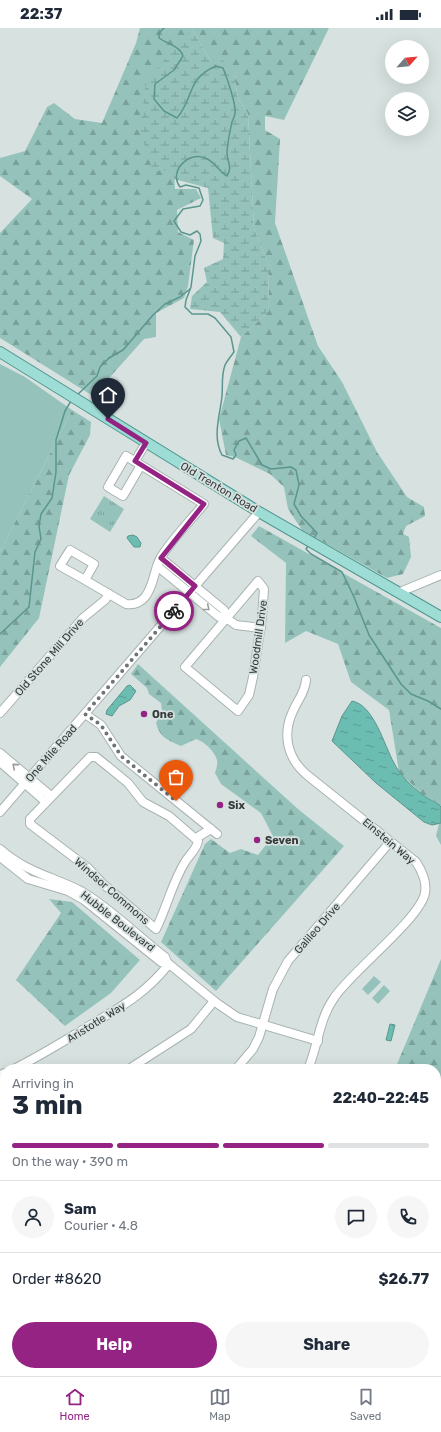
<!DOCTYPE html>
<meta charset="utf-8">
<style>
:root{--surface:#fff;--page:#f6f6f7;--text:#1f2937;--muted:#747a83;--line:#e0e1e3;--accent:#942383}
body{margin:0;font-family:Rubik,sans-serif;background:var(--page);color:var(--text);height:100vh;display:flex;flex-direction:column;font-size:15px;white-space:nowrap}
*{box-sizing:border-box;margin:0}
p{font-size:13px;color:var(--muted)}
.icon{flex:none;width:22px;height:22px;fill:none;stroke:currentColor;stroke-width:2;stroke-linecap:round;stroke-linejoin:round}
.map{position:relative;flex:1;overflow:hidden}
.sheet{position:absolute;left:0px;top:1036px;width:441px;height:312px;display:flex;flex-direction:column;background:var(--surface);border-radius:16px 16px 0 0;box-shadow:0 4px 16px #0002}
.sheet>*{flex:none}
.needle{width:26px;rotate:63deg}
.buttons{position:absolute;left:385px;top:12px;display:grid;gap:8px}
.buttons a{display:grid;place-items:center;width:44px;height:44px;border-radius:50%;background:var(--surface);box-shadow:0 4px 16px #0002;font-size:20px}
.pin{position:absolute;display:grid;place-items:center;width:34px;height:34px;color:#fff;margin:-41px -17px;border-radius:50% 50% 50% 0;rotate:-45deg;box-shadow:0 0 4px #0007}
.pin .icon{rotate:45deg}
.courier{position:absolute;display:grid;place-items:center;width:40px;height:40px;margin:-20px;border:3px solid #942383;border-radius:50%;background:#fff;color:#222;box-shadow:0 1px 5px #0007}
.summary em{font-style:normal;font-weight:700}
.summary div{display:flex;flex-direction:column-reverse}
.summary{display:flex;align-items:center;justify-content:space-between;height:68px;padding:0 12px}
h1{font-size:26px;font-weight:700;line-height:30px}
.bar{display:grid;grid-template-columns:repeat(4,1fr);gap:6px 4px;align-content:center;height:48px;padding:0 12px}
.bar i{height:5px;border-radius:3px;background:var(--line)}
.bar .current{background:var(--accent)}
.bar p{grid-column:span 4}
.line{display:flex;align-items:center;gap:10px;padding:0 12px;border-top:1px solid var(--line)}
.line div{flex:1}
.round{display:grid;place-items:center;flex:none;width:42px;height:42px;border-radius:21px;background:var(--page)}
.primary-button{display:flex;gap:8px;margin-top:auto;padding:8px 12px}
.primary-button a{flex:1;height:46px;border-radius:24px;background:var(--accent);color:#fff;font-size:16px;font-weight:700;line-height:46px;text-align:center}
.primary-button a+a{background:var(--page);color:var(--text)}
.status{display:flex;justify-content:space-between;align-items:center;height:28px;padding:0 20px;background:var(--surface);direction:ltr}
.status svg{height:11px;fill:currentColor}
.dock{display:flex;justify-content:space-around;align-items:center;height:56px;border-top:1px solid var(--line);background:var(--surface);font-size:11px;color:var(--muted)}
.dock a{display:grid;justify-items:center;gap:2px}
.dock .current{color:var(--accent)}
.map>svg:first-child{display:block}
.green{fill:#95c3bc}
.forest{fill:url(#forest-firs)}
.wetland{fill:url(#wetland-marsh)}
.park{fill:url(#park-tufts)}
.water{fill:url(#water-ripples);stroke:#5b968e}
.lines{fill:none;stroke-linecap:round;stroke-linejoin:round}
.stream{stroke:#5b968e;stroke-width:1.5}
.minor-casing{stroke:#a9b3b2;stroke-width:10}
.major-casing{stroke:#50968e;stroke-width:12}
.minor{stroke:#fff;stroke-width:8}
.major{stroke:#9eddd6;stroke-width:10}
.oneway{stroke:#9a9d9c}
.done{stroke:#6e7574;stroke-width:4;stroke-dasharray:0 7.2}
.route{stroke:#942383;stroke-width:5}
.poi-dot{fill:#942383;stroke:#d7e2e0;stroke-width:1.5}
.labels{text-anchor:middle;stroke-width:3.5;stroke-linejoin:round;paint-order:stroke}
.street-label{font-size:11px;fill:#363b3a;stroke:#d7e2e0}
.poi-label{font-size:11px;font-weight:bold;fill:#363b3a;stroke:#d7e2e0;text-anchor:start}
</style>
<div class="status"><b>22:37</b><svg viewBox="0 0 49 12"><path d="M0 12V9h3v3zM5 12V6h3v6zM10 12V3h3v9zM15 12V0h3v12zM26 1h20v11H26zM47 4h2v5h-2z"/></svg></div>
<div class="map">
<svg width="441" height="1348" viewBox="0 0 441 1348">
<defs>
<pattern id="forest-firs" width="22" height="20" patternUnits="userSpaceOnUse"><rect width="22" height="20" fill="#95c3bc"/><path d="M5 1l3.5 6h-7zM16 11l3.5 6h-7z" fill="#7aa09a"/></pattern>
<pattern id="wetland-marsh" width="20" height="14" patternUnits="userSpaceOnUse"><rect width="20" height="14" fill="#95c3bc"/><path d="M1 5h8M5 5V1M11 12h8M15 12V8" fill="none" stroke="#7aa09a"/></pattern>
<pattern id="park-tufts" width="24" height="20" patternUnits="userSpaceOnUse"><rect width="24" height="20" fill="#95c3bc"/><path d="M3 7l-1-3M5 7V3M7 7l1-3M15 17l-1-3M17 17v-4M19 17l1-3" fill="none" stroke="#7aa09a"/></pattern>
<pattern id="water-ripples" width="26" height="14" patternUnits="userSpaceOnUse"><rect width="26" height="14" fill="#6bbdb2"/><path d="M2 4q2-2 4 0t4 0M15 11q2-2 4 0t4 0" fill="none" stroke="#599b92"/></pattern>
</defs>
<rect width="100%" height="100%" fill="#d7e2e0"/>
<g class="green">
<path d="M0,336l25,13 47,33 -72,142z"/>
<path d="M374,948l7,6 -13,13 -6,-6z"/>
<path d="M384,957l6,6 -12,13 -6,-6z"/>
</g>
<g class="forest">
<path d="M140,0h189l-45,92 -19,-4v14l15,9 -5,84 43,123 24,36 35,70 30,45 17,10 1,9 -19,10 -3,8 6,3 2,20 -8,17 -16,4 -85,-48 -14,-21 -4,-22 -14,-13 -35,-17 -9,-2 -7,-36 22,-82 28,-26 -1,-47 -14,-36 -6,-114 -10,-16 -4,-23 -24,-15 -18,-31 -18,141 1,19h21l5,9 -24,12 1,22 16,8 -6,46 -4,12 -28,15v24l-12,2 -51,57 -93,-58v-105l32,-34 -32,-23v-18l25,-7 22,-44 7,-4 21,16 27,4 34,-80z"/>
<path d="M72,382l19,12 -1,13 -21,40 -30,143 -39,49v-115z"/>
<path d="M259,498l182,102v179l-8,-7 -9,-4 -25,-24 -10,-62 -38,-28 -13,-38 -32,-13 -21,12 1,-80 -35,-27z"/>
<path d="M138,636l160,145 46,37 -128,145 -55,-49 44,-98 6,-5 19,14 11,-4 17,6 15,-19 -12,-23 -40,-29 -6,-11c1,-4 3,-9 2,-13 -2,-8 -13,-19 -21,-21l-15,7c-13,-6 -21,-8 -25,-23l6,-12 -1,-8 -12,-9 -2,-6 -16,-14z"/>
<path d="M441,795v22l-5,-9 3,-12z"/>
<path d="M49,871l23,3 68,58 -29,33 -46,33 -49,-46 45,-67z"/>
<path d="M441,931v137l-5,5v-32h-41z"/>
<path d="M441,1132v47c-10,-8 -4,-36 0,-47z"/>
<path d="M48,1343h83l3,5h-100z"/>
<path d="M283,1343h33l-6,5h-35z"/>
</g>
<g class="wetland">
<path d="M192,1l18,31 12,-1 12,16 4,23 10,16 6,114 14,36 1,47 -28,26 -21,-25 -30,-3 2,-13 15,-14 -3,-14 19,-9 1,-16 -11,-5 -5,-50 -34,-9v-9l-21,1 -13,-40 6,-50z"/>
<path d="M441,1068v64l-5,12v-71z"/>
<path d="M436,1168l5,11v79l-5,1z"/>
<path d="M131,1343h152l-8,5h-141z"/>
</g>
<g class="park">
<path d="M104,468l20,13 -14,23 -20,-13z"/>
<path d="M441,1264v39l-5,1v-37z"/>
</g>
<g class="water">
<path d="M133,507l4,2 4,6 -1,4h-6l-7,-9 1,-2z"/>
<path d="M130,657l6,6 -6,9 -11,6 -7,10 -6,-2 1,-4 20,-24z"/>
<path d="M352,673c22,4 32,44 42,62 6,12 18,24 29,32 6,5 13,6 18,12v16l-9,2 -8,-3 -48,-39 -44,-42 10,-25z"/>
<path d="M390,996l5,1 -4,16 -5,-1z"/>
</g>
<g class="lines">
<g class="stream">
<path d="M164,0l-5,5v5c8,6 21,8 24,18l-9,14 -19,14 -1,15 10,12 13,7c18,-22 9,-39 39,-52l7,2c4,10 13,35 12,45 0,3 -2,6 -3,9 -2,9 -5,22 -5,31 0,10 6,13 0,23 -8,-5 -13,-15 -22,-18 -16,-7 -37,13 -25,29l6,-2 13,3 4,12 -3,6 -17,3 -9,12 7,11 9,3 7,-4 3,3 1,7 -6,15 -4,31 -5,13 -1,7 7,7h16l7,4 16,19 3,15c-3,4 -7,9 -9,13 -4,11 -2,21 -3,31 -2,20 -10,40 0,59l11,4 3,-4 -2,-5 5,-9 7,-3 16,27 9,4 20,-2 5,3 3,15 -5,19 7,12 16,17 -4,7"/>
<path d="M76,368l21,-20 3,-9 9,-9 14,-8 30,-35 12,-11 15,-7 10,-8"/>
<path d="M308,518l-2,3 5,5 31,18 12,25 15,38 32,49 10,10 17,7 13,8"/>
<path d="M0,606l29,-27 6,-55 6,-13 -2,-13 2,-12 11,-16 4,-26v-32l9,-29 6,-10"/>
<path d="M436,1142l5,-4"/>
<path d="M436,1147l5,6"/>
<path d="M231,1348l4,-5"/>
</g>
<defs>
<g id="minor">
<path d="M135,433l11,-18"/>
<path d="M161,530l63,52 2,8"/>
<path d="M157,538l62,51 7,1 10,7 25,3"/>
<path d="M85,552l-25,-14 10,-16 24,14 -9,16 41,24c7,1 14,-1 19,-7 9,-11 9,-28 16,-40 12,-19 29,-36 43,-53l-78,-48 -18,31 15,9 18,-31"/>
<path d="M258,553l6,8 -2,28 -9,60 -4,18 -11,16 -53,-44z"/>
<path d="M400,564l41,-17"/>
<path d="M306,652c-1,13 -8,19 -13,31 -11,23 -6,47 14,64l109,87c6,9 11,20 9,31 -5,26 -73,78 -91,105 -15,21 -16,48 -26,71"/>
<path d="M0,685l83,-95 22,-18 4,-6"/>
<path d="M85,686l16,11 20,31 96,78"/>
<path d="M0,725l51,43"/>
<path d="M90,729h6l10,8 22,18 15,19 26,14 29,25c-1,8 -9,14 -13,21 -13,21 -18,45 -29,67l-54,-46 -14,-15 -58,-44v-5z"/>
<path d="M0,734l46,40"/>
<path d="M0,784l259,-300"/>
<path d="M196,810l15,-9"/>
<path d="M0,821c26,23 51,27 81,42 28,16 58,46 84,66l2,5"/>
<path d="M0,829l28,22 40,12 16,9 77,62 8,2 49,40 19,13 81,24"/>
<path d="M14,1041c26,-13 50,-28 75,-43 33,-20 55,-31 80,-62"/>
<path d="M129,1041l62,-40 23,-28"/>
<path d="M236,1041l17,-20 6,-12 14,-48 15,-28 102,-119"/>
<path d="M0,1047l5,-2"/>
<path d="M0,1152l5,12"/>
<path d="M0,1252l5,5"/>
</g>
<path id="major" d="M0,324l259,160 182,105"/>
</defs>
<use href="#minor" class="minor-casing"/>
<use href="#major" class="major-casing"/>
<use href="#minor" class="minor"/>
<use href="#major" class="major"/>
</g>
<defs><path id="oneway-chevron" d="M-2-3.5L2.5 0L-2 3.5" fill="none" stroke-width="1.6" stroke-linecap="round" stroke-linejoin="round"/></defs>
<g class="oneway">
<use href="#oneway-chevron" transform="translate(207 580) rotate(39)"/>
<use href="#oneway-chevron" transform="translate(15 738) rotate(-139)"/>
</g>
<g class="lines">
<path class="done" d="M174,583l-89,103 16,11 20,31 55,45"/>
<path class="route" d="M108,391l38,24 -11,18 69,43 -43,54 34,28 -21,25"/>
</g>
<g class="poi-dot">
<circle cx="144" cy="686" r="4"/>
<circle cx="220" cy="777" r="4"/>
<circle cx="257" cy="812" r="4"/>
</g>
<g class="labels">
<g class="street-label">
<text transform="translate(219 459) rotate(31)" y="4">Old Trenton Road</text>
<text transform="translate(258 609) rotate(-82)" y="4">Woodmill Drive</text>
<text transform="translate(49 629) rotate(-49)" y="4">Old Stone Mill Drive</text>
<text transform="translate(51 725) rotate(-49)" y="4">One Mile Road</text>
<text transform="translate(389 813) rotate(40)" y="4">Einstein Way</text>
<text transform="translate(112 863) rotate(41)" y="4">Windsor Commons</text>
<text transform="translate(118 893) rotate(38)" y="4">Hubble Boulevard</text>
<text transform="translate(317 900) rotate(-49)" y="4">Galileo Drive</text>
<text transform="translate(96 994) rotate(-32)" y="4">Aristotle Way</text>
</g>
<g class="poi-label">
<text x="152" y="690">One</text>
<text x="228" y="781">Six</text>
<text x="265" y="816">Seven</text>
</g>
</g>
</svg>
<div class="buttons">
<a><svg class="needle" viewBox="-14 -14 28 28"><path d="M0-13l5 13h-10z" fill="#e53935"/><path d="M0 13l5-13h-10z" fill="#747a83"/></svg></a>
<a><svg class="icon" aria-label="layers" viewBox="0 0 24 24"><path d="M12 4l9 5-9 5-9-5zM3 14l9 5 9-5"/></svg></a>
</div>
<div class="pin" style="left:176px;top:773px;background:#ea580c"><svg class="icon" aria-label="bag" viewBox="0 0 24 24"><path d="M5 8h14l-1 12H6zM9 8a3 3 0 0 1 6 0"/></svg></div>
<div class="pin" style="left:108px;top:391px;background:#1f2937"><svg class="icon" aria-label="home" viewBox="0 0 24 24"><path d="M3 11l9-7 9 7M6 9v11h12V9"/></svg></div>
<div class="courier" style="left:174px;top:583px"><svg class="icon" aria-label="bike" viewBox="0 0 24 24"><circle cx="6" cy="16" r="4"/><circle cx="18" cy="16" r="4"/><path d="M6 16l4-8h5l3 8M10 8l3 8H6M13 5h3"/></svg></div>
<section class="sheet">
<div class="summary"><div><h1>3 min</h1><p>Arriving in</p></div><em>22:40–22:45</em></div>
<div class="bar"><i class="current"></i><i class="current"></i><i class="current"></i><i></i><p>On the way · 390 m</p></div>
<div class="line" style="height:72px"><a class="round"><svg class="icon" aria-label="person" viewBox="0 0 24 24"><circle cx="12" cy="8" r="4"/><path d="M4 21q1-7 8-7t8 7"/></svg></a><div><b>Sam</b><p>Courier · 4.8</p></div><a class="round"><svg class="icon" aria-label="chat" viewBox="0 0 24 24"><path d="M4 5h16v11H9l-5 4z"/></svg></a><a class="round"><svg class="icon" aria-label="phone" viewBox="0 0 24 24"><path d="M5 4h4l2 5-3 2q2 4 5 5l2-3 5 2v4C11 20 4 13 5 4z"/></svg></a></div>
<div class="line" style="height:52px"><div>Order #8620</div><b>$26.77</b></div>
<div class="primary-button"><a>Help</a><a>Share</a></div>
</section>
</div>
<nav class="dock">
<a class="current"><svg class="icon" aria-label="home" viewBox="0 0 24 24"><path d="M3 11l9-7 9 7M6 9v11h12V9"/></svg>Home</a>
<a><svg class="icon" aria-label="map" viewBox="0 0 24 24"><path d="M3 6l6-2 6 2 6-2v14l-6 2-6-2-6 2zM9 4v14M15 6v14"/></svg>Map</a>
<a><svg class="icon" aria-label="saved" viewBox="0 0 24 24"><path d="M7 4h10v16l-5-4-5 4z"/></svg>Saved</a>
</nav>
